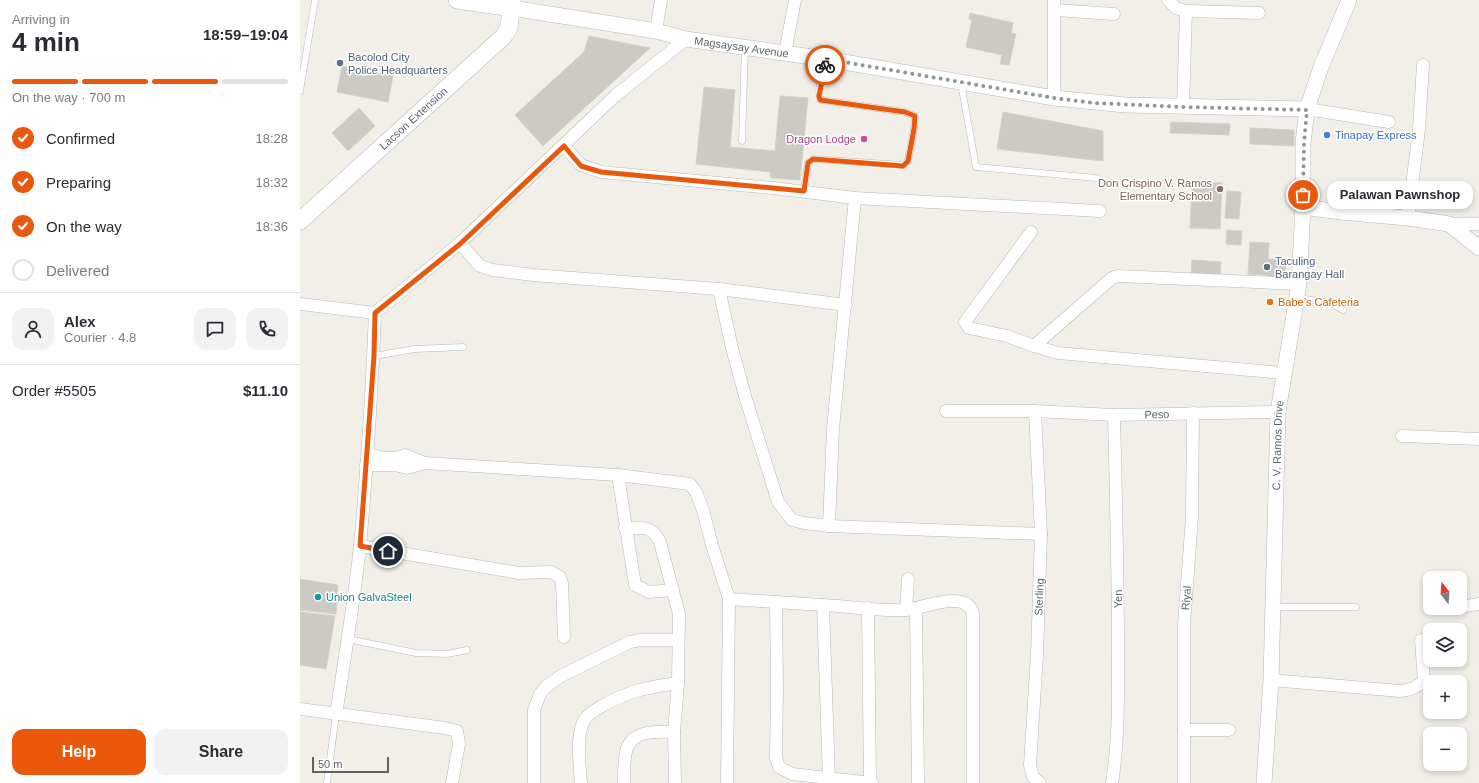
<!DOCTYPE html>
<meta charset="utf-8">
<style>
:root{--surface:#fff;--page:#f2f2f3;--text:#2b2b33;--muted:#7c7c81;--line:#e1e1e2;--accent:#ea580c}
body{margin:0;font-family:Arial,sans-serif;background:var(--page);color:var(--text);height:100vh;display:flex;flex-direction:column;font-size:15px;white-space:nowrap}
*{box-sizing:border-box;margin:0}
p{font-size:13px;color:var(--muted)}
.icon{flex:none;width:22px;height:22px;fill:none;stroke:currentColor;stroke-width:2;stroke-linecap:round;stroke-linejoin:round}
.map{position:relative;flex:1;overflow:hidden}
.drawer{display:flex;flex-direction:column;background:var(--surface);width:300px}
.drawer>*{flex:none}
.needle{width:26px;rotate:343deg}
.fabs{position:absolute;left:1123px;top:571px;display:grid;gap:8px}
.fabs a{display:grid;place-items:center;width:44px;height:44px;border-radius:8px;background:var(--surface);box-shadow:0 2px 6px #0003;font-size:20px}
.scale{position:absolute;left:12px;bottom:10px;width:77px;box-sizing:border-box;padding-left:4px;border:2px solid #5f6368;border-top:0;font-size:11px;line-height:14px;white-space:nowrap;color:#5f6368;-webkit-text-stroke:3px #fff;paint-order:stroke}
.pin{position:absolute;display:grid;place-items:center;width:34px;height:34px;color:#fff;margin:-17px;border:2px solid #fff;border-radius:50%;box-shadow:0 1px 4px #0007}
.courier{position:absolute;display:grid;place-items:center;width:40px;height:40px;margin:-20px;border:3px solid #ea580c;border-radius:50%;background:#fff;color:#222;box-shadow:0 1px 5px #0007}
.bubble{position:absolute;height:28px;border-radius:12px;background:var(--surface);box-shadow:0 2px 6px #0003;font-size:13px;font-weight:600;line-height:28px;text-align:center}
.headline em{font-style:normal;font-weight:600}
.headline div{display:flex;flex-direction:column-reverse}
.headline{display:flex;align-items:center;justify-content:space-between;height:68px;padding:0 12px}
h1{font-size:26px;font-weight:600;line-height:30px}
.bar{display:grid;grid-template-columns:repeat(4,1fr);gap:6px 4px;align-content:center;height:48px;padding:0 12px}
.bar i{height:5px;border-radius:3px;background:var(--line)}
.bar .active{background:var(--accent)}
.bar p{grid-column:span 4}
.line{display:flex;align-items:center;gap:10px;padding:0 12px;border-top:1px solid var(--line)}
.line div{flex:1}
.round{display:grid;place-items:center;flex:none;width:42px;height:42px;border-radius:12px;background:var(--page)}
ol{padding:0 12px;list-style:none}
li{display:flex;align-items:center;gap:12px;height:44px}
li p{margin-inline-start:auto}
li .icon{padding:4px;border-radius:50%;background:var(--accent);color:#fff;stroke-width:4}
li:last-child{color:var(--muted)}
li i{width:22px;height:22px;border:2px solid var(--line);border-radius:50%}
.action{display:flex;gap:8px;margin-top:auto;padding:8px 12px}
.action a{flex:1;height:46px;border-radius:12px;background:var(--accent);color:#fff;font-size:16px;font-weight:600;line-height:46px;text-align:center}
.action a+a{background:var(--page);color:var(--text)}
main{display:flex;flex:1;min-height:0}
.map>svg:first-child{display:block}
.building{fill:#cccac5;stroke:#d6d1c6}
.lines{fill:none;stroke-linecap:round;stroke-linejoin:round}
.service-casing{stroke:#b5b8bc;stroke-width:7}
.minor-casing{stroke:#b5b8bc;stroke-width:13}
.tertiary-casing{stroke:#b5b8bc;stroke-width:16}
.secondary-casing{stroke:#b6babf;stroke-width:18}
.service{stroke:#fff;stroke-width:6}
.minor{stroke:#fff;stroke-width:12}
.tertiary{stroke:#fff;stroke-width:15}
.secondary{stroke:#fff;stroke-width:17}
.done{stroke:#929495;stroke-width:4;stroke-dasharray:0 7.2}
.route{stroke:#ea580c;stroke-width:5}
.service-dot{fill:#5c6f8a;stroke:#fff;stroke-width:1.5}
.shop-dot{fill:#3f7fe0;stroke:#fff;stroke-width:1.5}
.hotel-dot{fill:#d1479c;stroke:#fff;stroke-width:1.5}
.education-dot{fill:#8d6e63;stroke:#fff;stroke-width:1.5}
.food-dot{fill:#e8710a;stroke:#fff;stroke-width:1.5}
.culture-dot{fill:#0f9aa8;stroke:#fff;stroke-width:1.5}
.labels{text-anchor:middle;stroke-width:3;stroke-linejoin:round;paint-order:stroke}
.street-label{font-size:11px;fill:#5f6368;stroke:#fff}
.service-label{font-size:11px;fill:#4e5e75;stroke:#fff;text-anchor:start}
.shop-label{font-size:11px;fill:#366cbe;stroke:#fff;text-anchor:start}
.hotel-label{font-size:11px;fill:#b23c85;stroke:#fff;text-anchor:end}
.education-label{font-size:11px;fill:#785e54;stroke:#fff;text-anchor:end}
.food-label{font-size:11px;fill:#c56008;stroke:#fff;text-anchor:start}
.culture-label{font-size:11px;fill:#0d838f;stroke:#fff;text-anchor:start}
</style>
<main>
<section class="drawer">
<div class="headline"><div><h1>4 min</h1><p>Arriving in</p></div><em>18:59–19:04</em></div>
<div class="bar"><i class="active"></i><i class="active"></i><i class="active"></i><i></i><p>On the way · 700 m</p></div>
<ol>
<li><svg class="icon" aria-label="check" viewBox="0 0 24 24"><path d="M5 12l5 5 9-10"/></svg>Confirmed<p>18:28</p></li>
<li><svg class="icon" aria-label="check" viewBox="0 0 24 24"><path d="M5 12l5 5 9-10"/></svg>Preparing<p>18:32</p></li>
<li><svg class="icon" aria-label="check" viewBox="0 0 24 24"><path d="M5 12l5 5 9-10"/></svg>On the way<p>18:36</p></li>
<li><i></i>Delivered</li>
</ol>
<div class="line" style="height:72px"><a class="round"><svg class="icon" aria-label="person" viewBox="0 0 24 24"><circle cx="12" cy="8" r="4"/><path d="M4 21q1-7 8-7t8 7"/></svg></a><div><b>Alex</b><p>Courier · 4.8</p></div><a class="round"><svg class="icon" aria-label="chat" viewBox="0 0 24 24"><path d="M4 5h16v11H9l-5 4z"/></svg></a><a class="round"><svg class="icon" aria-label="phone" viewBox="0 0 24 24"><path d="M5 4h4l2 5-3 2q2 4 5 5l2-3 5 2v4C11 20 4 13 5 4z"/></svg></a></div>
<div class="line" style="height:52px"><div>Order #5505</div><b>$11.10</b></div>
<div class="action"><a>Help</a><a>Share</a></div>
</section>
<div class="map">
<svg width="1179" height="783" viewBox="0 0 1179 783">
<rect width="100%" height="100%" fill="#f1efe8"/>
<g class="building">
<path d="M670,13l43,10 -2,10 5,1 -7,31 -9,-1 2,-9 -36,-8 6,-27 -3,-1z"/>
<path d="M289,36l61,12 -107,98 -28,-31 69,-63z"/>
<path d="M42,66l51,10 -5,26 -51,-10z"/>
<path d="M404,87l31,3 -5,57 45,4 5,-55 28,2 -8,82 -29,-2 -1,-6 -74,-8z"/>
<path d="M59,108l16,18 -27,25 -16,-18z"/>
<path d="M703,112l100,19v30l-106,-12z"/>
<path d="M871,122l59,2 -1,11 -59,-2z"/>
<path d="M950,128l44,2v16l-44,-2z"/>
<path d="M892,182l30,1 -2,46 -30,-1z"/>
<path d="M927,191l14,1 -2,27 -14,-1z"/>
<path d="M927,230l15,1 -1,14 -15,-1z"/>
<path d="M950,242l19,1 -1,16 18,1 -1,20 -19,-1v-4l-18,-1z"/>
<path d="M892,260l29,2 -1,15 -29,-2z"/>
<path d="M0,579l38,6 -2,29 -36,-4z"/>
<path d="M0,612l35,4 -9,53 -26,-4z"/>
</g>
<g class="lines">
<defs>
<g id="service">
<path d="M661,83l15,84 120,11"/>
<path d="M0,91l15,-91"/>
<path d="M442,141l3,-94"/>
<path d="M504,191l4,-28 5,-4 90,6 5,-4 6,-32 1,-13 -10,-4 -84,-12c-5,-11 2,-28 5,-40"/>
<path d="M998,298l33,5 12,7"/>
<path d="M74,356l41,-7 48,-2"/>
<path d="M973,607h83"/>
<path d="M48,639l68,14 31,1 20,-4"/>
<path d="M27,783l9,-69"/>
</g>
<g id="minor">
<path d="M868,0l8,8 10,3"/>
<path d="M755,10l59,4"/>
<path d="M356,31l5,-31"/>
<path d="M485,53l10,-53"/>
<path d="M754,98v-98"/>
<path d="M883,107l3,-96 73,2"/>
<path d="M1007,109l82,13"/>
<path d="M264,146l17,19 20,7 172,16 82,10 245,13"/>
<path d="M1108,218l11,-89 4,-64"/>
<path d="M1149,224h30"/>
<path d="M731,232l-66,90 4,6 38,8 27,10"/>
<path d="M160,243l20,23 13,4 40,5 186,14 13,59 13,48 33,106 14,18 12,3 25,3 212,8"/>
<path d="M419,289l127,16"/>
<path d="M0,304l75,9 85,-70 155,-147 71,-57"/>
<path d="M983,373l-225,-20 -24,-7 78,-68 6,-2 181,8"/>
<path id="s1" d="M646,411h89l79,4 164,-3"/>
<path d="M735,411l6,123 -4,121 -7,110 3,12 7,6"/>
<path d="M1102,436l77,3"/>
<path d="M67,454l19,4h9l10,-3 20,8"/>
<path d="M66,465h29l12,3 18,-5 193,12 72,9 6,8 7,18 9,35 17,54 -2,184"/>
<path d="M318,475l17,110 14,7 24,-2"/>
<path d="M529,526l4,-97 22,-231"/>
<path d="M325,528c18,1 26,-4 35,14l19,72 -1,69 -4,49 1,51"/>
<path d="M60,546l159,27 32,-1 9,5 2,6 2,54"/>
<path d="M429,599c36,2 73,5 109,7 22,2 45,5 67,4 17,-1 62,-22 68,4v169"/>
<path d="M476,602l1,85 -1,71 3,9 13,7 80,9"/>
<path d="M523,605l6,174"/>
<path d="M1160,607l19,-3"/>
<path d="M568,608l2,175"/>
<path d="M616,608l2,175"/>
<path d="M606,610l2,-31"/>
<path d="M971,680l129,11c10,-1 16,-3 24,-10l-3,-41"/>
<path d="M0,709l145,19 12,3 2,13 -7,39"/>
<path d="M36,714c9,-56 18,-112 24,-168 7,-78 12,-156 15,-233"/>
<path d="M884,730h45"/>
<path d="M234,783v-73l6,-16 7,-8 14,-10 69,-34 11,-2h37"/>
<path d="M281,783c-1,-16 -6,-50 4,-64 3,-5 12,-10 17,-13 27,-15 45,-19 76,-23"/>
<path d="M324,783c0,-8 0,-17 1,-25 2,-28 28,-27 49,-26"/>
<path d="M812,783c7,-43 6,-88 6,-131 0,-79 -2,-158 -4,-237"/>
<path id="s2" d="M884,783v-158l8,-108 1,-104"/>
</g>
<g id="tertiary">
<path id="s3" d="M212,8l144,23 30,8 140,20 228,39 72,7 181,4"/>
<path d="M1003,207l38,5 67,6 41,6 30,24"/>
<path id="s4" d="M964,783l7,-103 7,-268 21,-128 4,-77v-64l4,-34 14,-42 28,-67"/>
</g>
<g id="secondary">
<path d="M157,0l55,8"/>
<path id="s5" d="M0,221l203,-184 6,-9 3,-28"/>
</g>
</defs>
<use href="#service" class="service-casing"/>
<use href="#minor" class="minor-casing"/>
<use href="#tertiary" class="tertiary-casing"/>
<use href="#secondary" class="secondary-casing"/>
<use href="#service" class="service"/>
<use href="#minor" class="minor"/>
<use href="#tertiary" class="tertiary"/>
<use href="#secondary" class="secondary"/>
</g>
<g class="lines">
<path class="done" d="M525,65l1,-6 228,39 40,5 90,4 123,3 -3,33 -1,52"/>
<path class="route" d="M88,551l-28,-5 14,-190 1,-43 85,-69 104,-98 17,20 20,6 203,19 4,-28 5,-4 90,7 5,-5 6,-32 1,-13 -10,-4 -85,-12 -1,-4 6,-31"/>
</g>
<g class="service-dot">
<circle cx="40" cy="63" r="4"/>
<circle cx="967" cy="267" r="4"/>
</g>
<circle class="shop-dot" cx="1027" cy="135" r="4"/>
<circle class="hotel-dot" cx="564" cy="139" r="4"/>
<circle class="education-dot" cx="920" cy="189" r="4"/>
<circle class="food-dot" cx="970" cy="302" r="4"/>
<circle class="culture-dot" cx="18" cy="597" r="4"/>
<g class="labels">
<g class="street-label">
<text dy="4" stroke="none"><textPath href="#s3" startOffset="233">Magsaysay Avenue</textPath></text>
<text dy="4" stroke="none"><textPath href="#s5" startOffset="153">Lacson Extension</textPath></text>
<text dy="4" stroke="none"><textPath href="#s1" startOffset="211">Peso</textPath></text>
<text dy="4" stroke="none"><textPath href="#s4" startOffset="338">C. V. Ramos Drive</textPath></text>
<text transform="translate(739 597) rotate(-88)" y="4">Sterling</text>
<text dy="4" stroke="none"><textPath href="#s2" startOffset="185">Riyal</textPath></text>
<text transform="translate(818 599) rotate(-90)" y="4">Yen</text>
</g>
<g class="service-label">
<text x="48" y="61">Bacolod City<tspan x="48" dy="13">Police Headquarters</tspan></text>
<text x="975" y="265">Taculing<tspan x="975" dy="13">Barangay Hall</tspan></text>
</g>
<g class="shop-label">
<text x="1035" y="139">Tinapay Express</text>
</g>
<g class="hotel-label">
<text x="556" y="143">Dragon Lodge</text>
</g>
<g class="education-label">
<text x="912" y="187">Don Crispino V. Ramos<tspan x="912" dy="13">Elementary School</tspan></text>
</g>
<g class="food-label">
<text x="978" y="306">Babe’s Cafeteria</text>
</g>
<g class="culture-label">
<text x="26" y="601">Union GalvaSteel</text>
</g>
</g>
</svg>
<div class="fabs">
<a><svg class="needle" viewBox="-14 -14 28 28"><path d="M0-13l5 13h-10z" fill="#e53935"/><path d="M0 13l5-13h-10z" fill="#7c7c81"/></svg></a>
<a><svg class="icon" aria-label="layers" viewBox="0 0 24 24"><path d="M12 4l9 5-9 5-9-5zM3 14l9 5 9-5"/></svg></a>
<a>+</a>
<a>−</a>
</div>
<div class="scale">50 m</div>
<div class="pin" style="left:1003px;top:195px;background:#ea580c"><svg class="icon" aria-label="bag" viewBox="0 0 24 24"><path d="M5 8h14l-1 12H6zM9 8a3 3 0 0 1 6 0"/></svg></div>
<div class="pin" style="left:88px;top:551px;background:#1f2937"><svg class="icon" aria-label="home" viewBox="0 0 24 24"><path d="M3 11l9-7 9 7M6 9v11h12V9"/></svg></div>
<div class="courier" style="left:525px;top:65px"><svg class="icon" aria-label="bike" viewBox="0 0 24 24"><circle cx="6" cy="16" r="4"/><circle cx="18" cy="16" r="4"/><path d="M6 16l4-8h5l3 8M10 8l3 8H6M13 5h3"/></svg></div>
<div class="bubble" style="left:1027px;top:181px;width:146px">Palawan Pawnshop</div>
</div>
</main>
